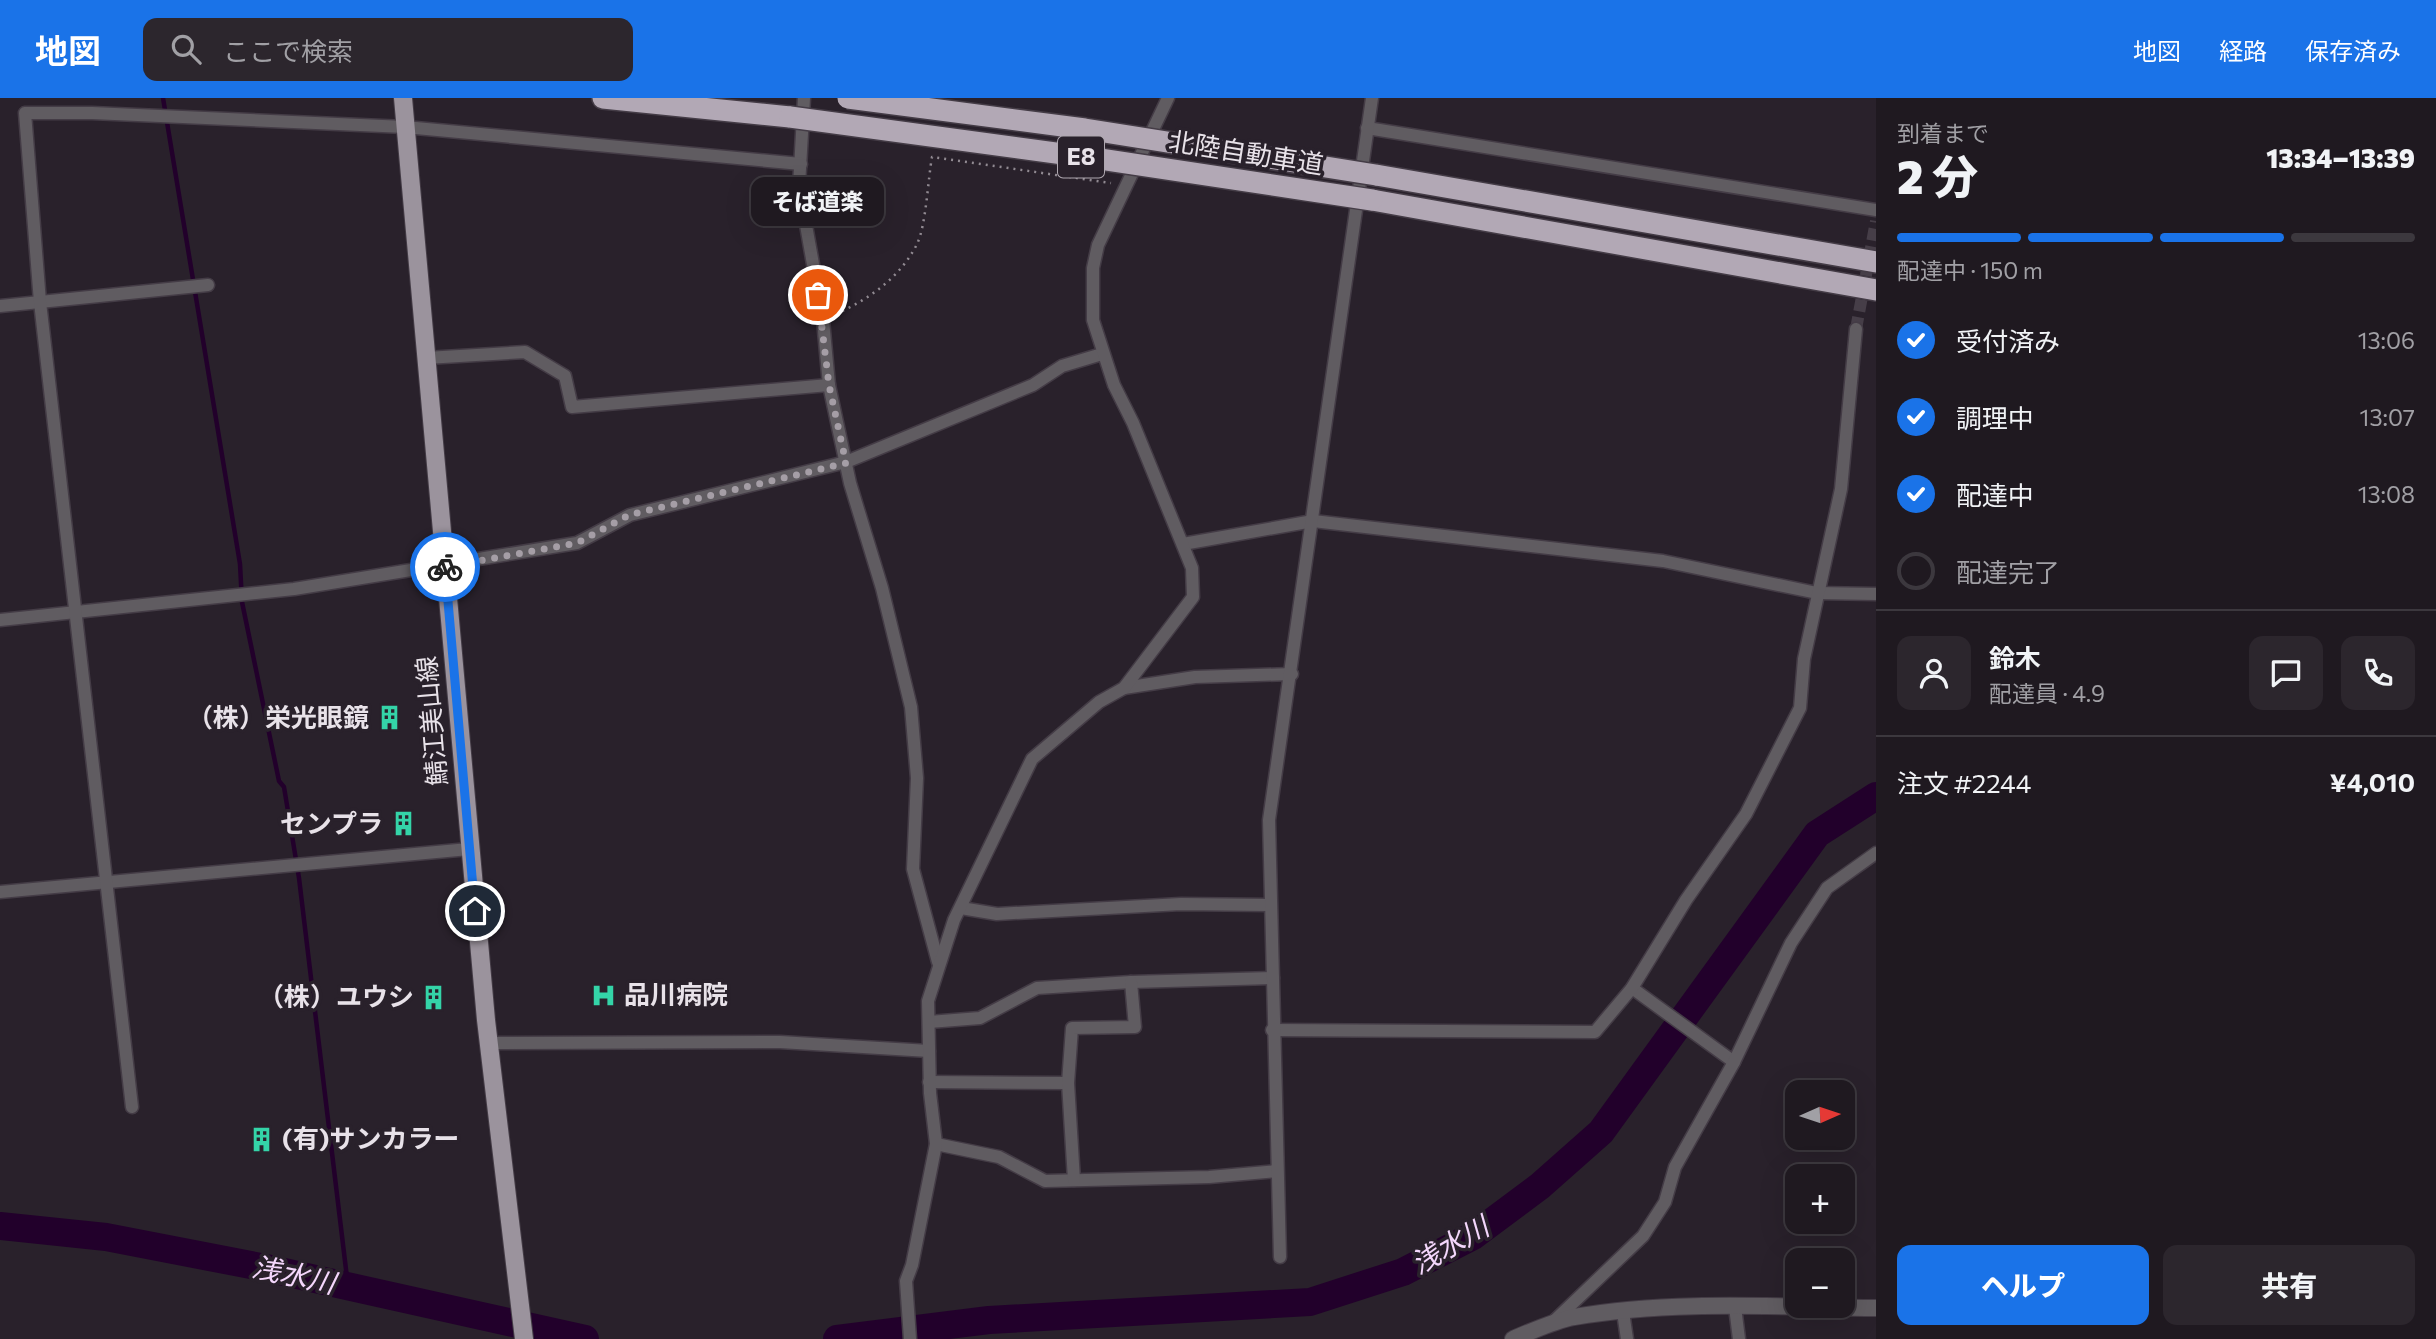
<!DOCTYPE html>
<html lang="ja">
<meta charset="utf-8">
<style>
:root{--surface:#1f1920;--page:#2c262d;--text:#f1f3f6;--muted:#a1a0a5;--line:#3c383e;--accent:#1a73e8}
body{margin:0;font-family:Commissioner,"Noto Sans JP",sans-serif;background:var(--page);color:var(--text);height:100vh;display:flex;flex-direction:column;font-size:26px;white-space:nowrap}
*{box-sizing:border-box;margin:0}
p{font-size:23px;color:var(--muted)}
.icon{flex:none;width:38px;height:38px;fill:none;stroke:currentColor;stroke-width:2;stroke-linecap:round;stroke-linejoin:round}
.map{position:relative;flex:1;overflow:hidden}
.details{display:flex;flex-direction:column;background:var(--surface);width:560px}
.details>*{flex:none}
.needle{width:46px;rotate:87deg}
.fabs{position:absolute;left:1785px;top:982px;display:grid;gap:14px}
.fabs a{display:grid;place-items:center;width:70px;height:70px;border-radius:14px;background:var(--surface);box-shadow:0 7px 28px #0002,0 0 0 2px var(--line);font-size:35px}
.pin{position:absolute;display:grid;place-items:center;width:60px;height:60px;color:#fff;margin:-30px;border:4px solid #fff;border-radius:50%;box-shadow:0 2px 7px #0007}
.courier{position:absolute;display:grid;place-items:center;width:70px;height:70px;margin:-35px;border:5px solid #1a73e8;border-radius:50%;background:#fff;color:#222;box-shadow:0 2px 9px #0007}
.bubble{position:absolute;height:49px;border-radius:14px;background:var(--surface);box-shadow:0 7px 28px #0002,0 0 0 2px var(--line);font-size:23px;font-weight:800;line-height:49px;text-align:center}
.summary em{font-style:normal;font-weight:800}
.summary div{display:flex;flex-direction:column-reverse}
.summary{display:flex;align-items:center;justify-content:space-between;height:119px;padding:0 21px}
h1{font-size:46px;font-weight:800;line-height:52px}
.bar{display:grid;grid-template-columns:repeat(4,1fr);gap:10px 7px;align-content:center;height:84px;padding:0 21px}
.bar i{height:9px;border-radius:5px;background:var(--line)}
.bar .selected{background:var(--accent)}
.bar p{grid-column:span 4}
.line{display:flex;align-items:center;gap:18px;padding:0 21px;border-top:2px solid var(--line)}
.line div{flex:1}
.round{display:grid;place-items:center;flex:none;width:74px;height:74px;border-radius:14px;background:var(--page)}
ol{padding:0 21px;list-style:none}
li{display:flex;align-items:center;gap:21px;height:77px}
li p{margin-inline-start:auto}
li .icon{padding:7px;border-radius:50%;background:var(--accent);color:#fff;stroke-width:4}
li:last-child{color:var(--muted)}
li i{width:38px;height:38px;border:4px solid var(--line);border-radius:50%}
.cta{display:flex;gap:14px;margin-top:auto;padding:14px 21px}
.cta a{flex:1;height:80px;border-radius:14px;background:var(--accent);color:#fff;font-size:28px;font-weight:800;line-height:80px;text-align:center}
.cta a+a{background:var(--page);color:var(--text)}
header{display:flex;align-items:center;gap:42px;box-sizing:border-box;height:98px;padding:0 35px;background:var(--accent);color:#fff}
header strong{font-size:33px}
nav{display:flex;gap:38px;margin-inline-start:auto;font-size:24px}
.search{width:490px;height:63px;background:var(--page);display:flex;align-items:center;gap:18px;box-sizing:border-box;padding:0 24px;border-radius:14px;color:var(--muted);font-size:26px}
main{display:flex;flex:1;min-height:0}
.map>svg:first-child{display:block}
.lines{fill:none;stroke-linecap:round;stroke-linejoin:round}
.stream{stroke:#22002b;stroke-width:4.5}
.river{stroke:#22002b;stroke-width:28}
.minor-tunnel{stroke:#463e48;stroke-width:12;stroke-dasharray:12 6;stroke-linecap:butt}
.minor-casing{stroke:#443c46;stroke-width:15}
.tertiary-casing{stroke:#443c46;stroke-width:18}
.primary-casing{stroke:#443c46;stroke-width:20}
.motorway-casing{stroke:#443c46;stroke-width:24}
.path{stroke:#918a92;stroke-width:2.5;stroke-dasharray:2 5;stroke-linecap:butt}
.minor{stroke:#605c61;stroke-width:12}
.tertiary{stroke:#605c61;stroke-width:16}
.primary{stroke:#9b939d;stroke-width:18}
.motorway{stroke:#b2a8b5;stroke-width:21}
.motorway-bridge-casing{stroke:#443c46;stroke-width:24;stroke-linecap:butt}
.motorway-bridge{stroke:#b2a8b5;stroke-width:21}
.done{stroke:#a59ea6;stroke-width:7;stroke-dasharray:0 12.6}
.route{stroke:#1a73e8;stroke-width:9}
.labels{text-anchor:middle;stroke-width:7;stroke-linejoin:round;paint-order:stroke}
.shield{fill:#29212b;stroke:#afa8b0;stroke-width:2}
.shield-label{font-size:24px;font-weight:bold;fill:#e8e2e9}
.street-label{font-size:26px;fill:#e8e2e9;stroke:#29212b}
.poi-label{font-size:26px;font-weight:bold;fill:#e8e2e9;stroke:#29212b;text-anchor:end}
.water-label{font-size:28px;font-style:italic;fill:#f4d7fc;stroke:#29212b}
</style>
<header>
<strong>地図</strong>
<div class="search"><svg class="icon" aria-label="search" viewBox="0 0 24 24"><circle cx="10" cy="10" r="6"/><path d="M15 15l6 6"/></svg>ここで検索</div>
<nav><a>地図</a><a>経路</a><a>保存済み</a></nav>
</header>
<main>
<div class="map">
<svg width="1876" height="1241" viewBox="0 0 1876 1241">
<rect width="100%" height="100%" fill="#29212b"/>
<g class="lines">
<path class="stream" d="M163,0l77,466 2,38 37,179 5,6 15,91 49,408"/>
<g class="river">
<path d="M0,1128l106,11 160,31 319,71"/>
<path d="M837,1241l152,-19 321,-18 93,-30 70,-36 67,-50 61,-54 216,-298 59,-38"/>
</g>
<path class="minor-tunnel" d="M1856,231l20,-108"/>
<defs>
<g id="minor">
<path d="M804,0l-5,88 24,134 6,65 21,98 32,105 29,119 6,71 -4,91 25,93"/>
<path d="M1367,30l509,82"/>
<path d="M0,208l208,-21"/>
<path d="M426,260l99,-6 40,24 7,31 257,-22"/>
<path d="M1183,446l130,-23 350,40 154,32 59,1"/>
<path d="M0,522l294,-31 283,-46 53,-28 216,-53 187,-77 29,-19 40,-12"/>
<path d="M1124,590l71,-11 97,-3"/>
<path d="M0,794l469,-43"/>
<path d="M961,810l36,6 184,-10 88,1"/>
<path d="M1632,890l102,74"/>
<path d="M929,924l51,-4 57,-30 94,-6 142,-4"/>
<path d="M1272,932l323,2 37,-44 54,-88 60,-86 54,-106 4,-49 37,-170 15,-160"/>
<path d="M488,945l292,-1 149,9"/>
<path d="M929,984l139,1"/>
<path d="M132,1009l-92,-805 -15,-189h67l313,14 396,37"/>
<path d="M936,1046l63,13 46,24 164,-4 68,-6"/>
<path d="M1074,1082l-6,-97 4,-55 63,-1 -4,-45"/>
<path d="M1280,1159l-11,-437 103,-722"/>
<path d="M1735,1209l4,32"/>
<path d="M1623,1214l4,27"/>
<path d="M1552,1225l91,-87 22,-34 10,-35 59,-105 57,-119 36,-55 49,-35"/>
<path d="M910,1241l-4,-58 6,-16 24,-121 -6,-51 -2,-92 26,-81 78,-161 67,-57 25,-14 69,-91 -1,-29 -59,-145 -19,-38 -21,-65v-52l5,-23 70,-147"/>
</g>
<path id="tertiary" d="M1513,1241c19,-8 41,-18 61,-22 98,-17 203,-10 302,-9"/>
<path id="primary" d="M403,0l83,922 38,319"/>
<g id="motorway">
<path d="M603,0l187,19"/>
<path d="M1376,77l500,87"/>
<path d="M1372,102l504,90"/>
</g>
</defs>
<use href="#minor" class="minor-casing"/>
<use href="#tertiary" class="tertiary-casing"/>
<use href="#primary" class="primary-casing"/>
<use href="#motorway" class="motorway-casing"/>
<path class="path" d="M836,216c33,-15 64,-36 81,-70 9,-18 11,-65 15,-87l179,26"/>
<use href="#minor" class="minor"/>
<use href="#tertiary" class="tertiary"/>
<use href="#primary" class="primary"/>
<use href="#motorway" class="motorway"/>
<defs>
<g id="motorway-bridge">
<path d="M848,0l237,31 291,46"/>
<path d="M790,19l310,42 272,41"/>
</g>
</defs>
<use href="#motorway-bridge" class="motorway-bridge-casing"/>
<use href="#motorway-bridge" class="motorway-bridge"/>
</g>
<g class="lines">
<path class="done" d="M445,469l132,-24 52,-28 217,-52 -17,-78 -11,-90"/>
<path class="route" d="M445,469l30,344"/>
</g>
<defs>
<symbol id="building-bare" viewBox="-9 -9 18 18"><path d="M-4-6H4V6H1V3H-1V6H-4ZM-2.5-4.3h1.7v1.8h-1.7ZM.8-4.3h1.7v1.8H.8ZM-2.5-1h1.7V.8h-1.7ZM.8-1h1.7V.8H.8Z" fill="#34d4a8" stroke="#29212b" stroke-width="2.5" paint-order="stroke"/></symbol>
<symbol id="hospital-bare" viewBox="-9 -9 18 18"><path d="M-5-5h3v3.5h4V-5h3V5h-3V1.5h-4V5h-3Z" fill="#34d4a8" stroke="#29212b" stroke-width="2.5" paint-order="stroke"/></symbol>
</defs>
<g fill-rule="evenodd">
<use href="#building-bare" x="372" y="602" width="35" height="35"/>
<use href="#building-bare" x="386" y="708" width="35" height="35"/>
<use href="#hospital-bare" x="586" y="880" width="35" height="35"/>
<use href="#building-bare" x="416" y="882" width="35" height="35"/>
<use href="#building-bare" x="244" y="1024" width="35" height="35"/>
</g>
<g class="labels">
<rect class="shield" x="1058" y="38.5" width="46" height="41" rx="5"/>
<g class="shield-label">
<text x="1081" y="67">E8</text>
</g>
<g class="street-label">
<text transform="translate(1246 55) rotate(9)" y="9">北陸自動車道</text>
<text transform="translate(432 623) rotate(-95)" y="9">鯖江美山線</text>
</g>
<g class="poi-label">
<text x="369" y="629">（株）栄光眼鏡</text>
<text x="383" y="735">センプラ</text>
<text x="624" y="906" text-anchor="start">品川病院</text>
<text x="414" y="908">（株）ユウシ</text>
<text x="282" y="1050" text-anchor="start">(有)サンカラー</text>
</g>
<g class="water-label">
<text transform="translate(1450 1147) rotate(-30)" y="10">浅水川</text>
<text transform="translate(294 1177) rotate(12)" y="10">浅水川</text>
</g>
</g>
</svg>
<div class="fabs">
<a><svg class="needle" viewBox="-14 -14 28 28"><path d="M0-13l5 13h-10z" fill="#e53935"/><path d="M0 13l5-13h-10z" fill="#a1a0a5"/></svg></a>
<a>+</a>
<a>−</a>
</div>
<div class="pin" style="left:818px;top:197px;background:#ea580c"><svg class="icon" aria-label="bag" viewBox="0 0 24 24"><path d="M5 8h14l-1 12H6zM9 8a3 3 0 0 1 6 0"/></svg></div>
<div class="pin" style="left:475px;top:813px;background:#1f2937"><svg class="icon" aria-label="home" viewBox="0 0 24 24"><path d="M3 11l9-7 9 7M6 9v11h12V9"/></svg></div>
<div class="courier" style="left:445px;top:469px"><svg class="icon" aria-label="bike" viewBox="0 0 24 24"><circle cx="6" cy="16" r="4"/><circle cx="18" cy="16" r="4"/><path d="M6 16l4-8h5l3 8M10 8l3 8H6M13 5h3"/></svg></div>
<div class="bubble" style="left:751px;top:79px;width:133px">そば道楽</div>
</div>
<section class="details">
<div class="summary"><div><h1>2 分</h1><p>到着まで</p></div><em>13:34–13:39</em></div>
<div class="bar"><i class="selected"></i><i class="selected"></i><i class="selected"></i><i></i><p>配達中 · 150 m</p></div>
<ol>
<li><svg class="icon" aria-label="check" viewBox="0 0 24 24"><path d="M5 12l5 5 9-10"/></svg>受付済み<p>13:06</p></li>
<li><svg class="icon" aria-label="check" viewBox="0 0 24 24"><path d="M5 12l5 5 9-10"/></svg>調理中<p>13:07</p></li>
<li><svg class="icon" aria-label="check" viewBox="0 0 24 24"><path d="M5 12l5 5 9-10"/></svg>配達中<p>13:08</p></li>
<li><i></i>配達完了</li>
</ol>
<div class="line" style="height:126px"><a class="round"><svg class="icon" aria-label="person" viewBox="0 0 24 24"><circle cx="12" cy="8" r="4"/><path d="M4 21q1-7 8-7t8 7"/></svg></a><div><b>鈴木</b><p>配達員 · 4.9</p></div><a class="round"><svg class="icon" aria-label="chat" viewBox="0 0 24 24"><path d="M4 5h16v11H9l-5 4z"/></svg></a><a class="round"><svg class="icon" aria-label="phone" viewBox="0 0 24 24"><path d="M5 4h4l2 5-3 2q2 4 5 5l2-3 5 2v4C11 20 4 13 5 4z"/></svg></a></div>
<div class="line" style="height:91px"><div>注文 #2244</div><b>¥4,010</b></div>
<div class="cta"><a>ヘルプ</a><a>共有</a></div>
</section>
</main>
